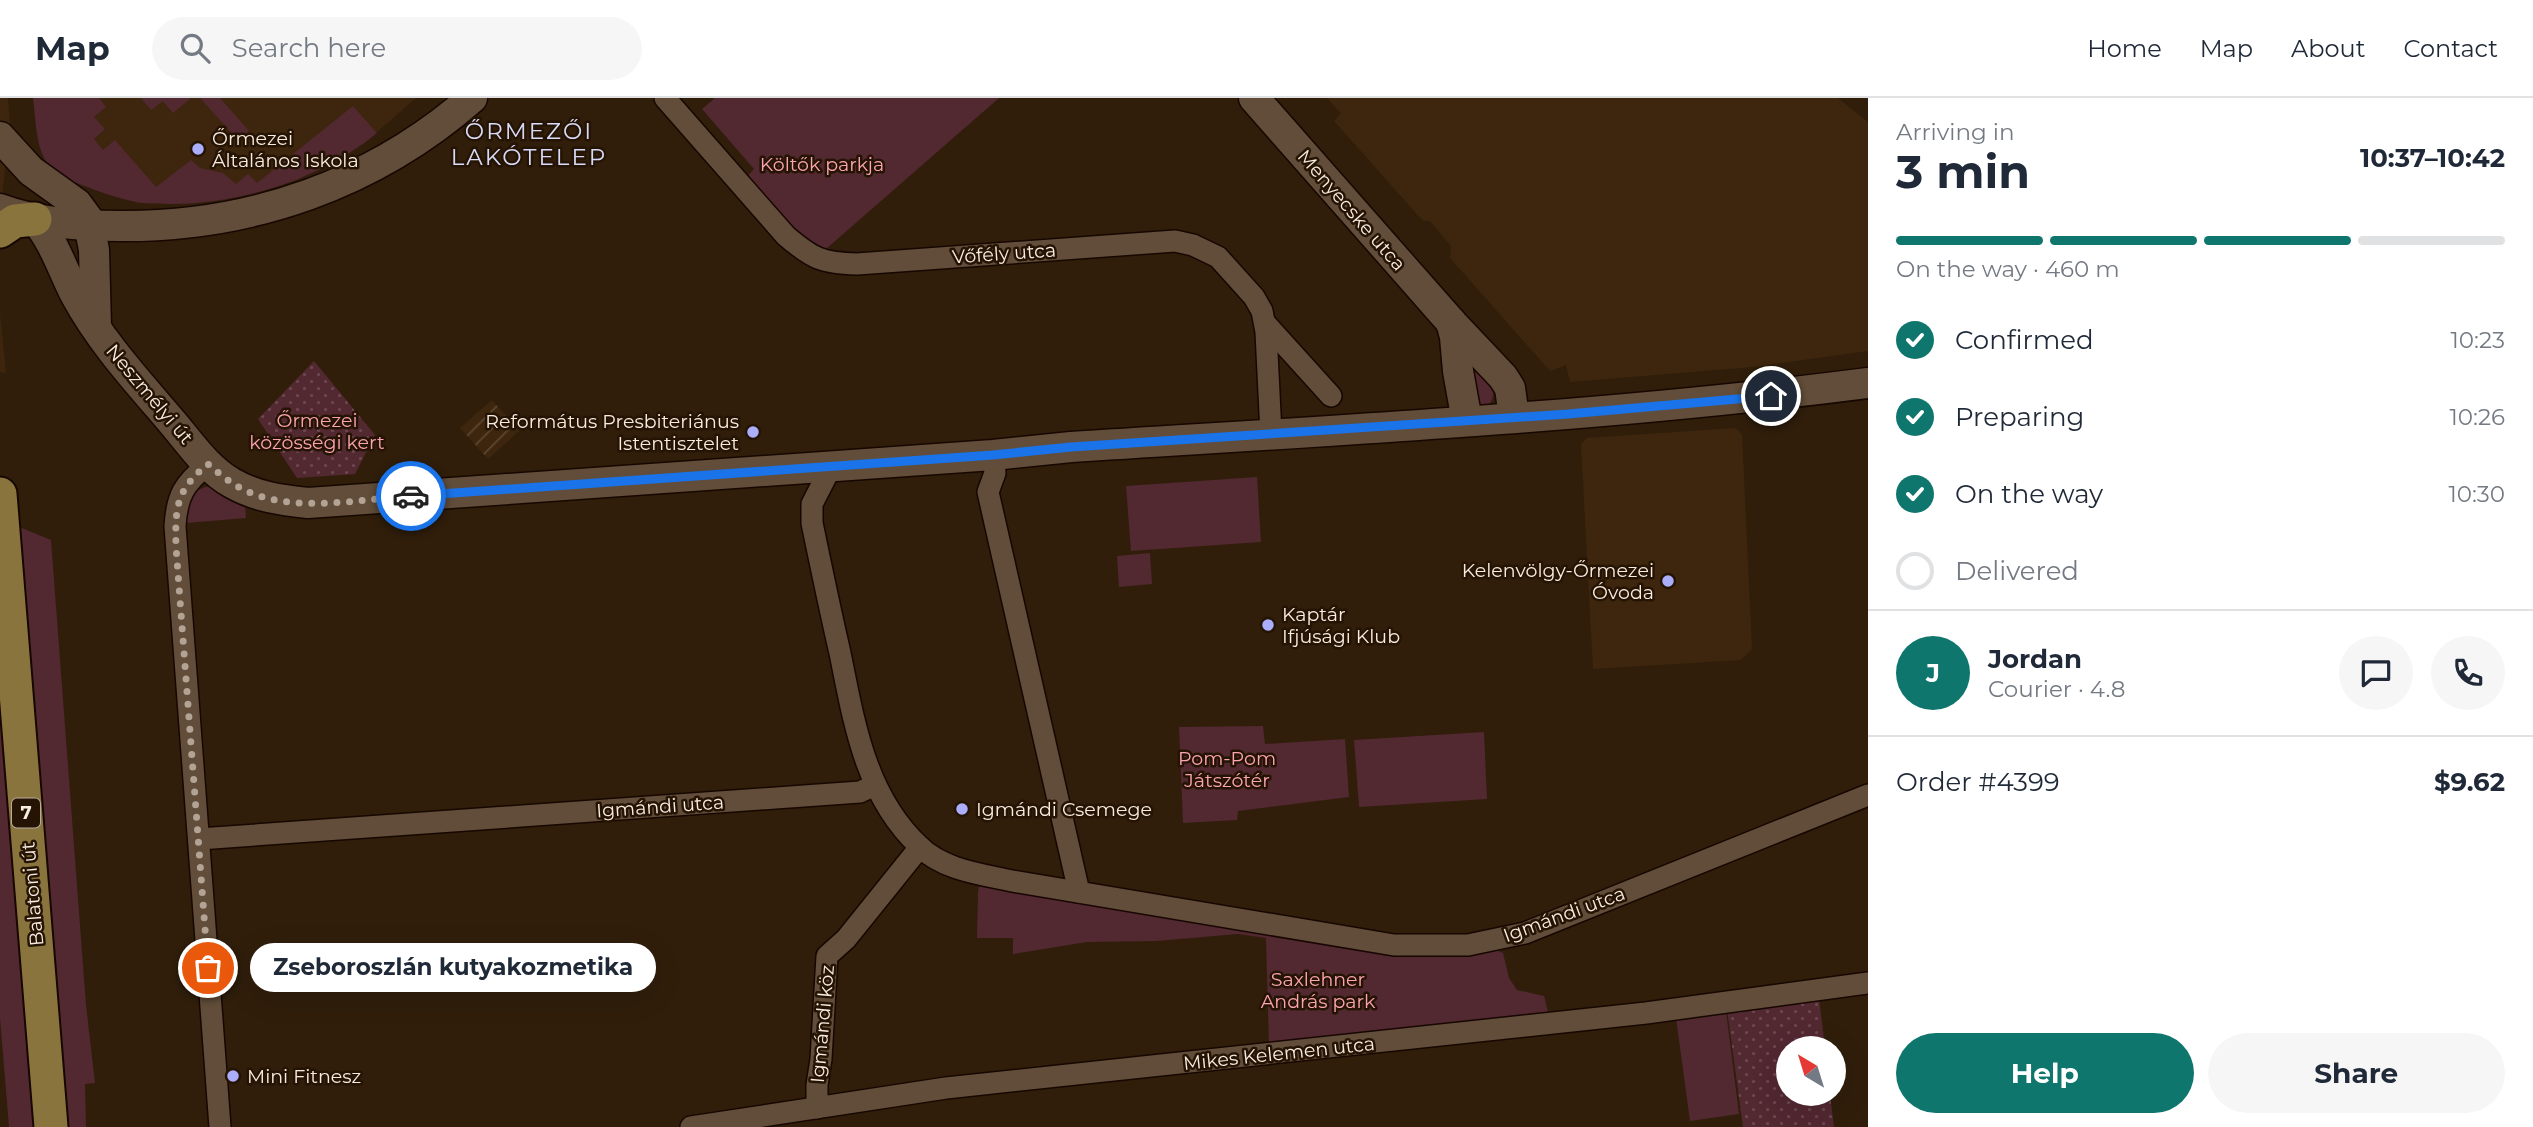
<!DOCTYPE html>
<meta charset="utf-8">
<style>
:root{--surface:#fff;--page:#f6f6f7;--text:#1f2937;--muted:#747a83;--line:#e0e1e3;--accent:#0f766e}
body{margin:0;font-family:Montserrat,sans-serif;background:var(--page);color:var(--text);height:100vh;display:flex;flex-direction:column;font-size:26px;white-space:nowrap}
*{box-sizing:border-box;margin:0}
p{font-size:23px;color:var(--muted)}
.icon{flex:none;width:38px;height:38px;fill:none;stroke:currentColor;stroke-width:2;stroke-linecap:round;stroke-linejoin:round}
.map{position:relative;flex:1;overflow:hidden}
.sheet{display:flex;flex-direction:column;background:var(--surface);width:665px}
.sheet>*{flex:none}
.needle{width:46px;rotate:322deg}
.tools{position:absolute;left:1776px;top:938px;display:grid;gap:14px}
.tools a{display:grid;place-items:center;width:70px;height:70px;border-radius:50%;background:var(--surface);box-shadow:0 7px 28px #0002;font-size:35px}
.pin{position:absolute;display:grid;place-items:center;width:60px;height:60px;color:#fff;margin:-30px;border:4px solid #fff;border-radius:50%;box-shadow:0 2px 7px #0007}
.courier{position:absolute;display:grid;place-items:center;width:70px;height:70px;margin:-35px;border:5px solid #1a73e8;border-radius:50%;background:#fff;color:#222;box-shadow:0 2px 9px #0007}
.bubble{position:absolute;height:49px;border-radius:24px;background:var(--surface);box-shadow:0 7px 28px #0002;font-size:23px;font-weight:700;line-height:49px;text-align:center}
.headline em{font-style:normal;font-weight:700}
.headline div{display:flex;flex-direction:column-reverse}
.headline{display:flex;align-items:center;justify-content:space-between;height:119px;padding:0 28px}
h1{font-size:46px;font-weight:700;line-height:52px}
.bar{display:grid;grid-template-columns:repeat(4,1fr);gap:10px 7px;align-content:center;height:84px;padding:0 28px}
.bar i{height:9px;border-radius:5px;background:var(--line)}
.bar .active{background:var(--accent)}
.bar p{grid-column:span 4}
.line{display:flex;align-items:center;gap:18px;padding:0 28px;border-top:2px solid var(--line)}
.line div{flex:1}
.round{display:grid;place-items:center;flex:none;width:74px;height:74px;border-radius:37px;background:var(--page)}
ol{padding:0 28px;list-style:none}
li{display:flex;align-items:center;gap:21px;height:77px}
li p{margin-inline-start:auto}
li .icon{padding:7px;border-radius:50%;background:var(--accent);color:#fff;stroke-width:4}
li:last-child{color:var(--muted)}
li i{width:38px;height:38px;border:4px solid var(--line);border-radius:50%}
.button{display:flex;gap:14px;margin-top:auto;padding:14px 28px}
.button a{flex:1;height:80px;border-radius:42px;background:var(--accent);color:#fff;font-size:28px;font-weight:700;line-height:80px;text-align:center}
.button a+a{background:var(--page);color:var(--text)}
header{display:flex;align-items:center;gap:42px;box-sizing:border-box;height:98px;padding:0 35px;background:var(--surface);border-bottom:2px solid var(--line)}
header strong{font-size:33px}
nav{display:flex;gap:38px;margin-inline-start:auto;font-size:24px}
.search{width:490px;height:63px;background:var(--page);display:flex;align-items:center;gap:18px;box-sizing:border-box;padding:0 24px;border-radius:38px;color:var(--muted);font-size:26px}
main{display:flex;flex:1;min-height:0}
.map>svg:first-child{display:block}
.built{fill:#3d260d}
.industrial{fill:url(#industrial-furrows)}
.green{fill:#522831}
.garden{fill:url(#garden-dots)}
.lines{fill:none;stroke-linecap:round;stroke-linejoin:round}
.street-casing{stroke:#170700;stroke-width:24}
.secondary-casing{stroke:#170700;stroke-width:33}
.primary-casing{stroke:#170700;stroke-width:37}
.street{stroke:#614d39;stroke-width:21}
.secondary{stroke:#614d39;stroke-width:30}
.primary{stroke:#89743d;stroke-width:33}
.done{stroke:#b2a395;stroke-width:7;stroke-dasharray:0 12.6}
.route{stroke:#1a73e8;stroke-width:9}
.poi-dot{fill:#abaffb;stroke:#251403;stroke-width:2.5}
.labels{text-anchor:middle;stroke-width:5;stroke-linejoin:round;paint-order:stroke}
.shield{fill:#251403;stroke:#b9aa9e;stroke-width:2}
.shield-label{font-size:18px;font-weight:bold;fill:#f8ebe0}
.poi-label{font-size:19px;fill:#f8ebe0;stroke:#251403;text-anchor:start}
.park-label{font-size:19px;fill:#fca3b4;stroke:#251403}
.street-label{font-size:19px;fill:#f8ebe0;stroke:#251403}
.quarter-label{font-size:23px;letter-spacing:2px;fill:#d8dbf8;stroke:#251403}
</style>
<header>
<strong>Map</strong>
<div class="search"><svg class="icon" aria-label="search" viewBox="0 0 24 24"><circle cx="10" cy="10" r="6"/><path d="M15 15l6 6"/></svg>Search here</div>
<nav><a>Home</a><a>Map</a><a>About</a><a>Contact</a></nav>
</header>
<main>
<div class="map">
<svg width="1868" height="1029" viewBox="0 0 1868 1029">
<defs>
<pattern id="industrial-furrows" width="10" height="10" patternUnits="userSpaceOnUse" patternTransform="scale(1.75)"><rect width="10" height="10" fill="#3d260d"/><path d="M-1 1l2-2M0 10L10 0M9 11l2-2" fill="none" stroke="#5a4630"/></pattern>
<pattern id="garden-dots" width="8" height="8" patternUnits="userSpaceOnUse" patternTransform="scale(1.75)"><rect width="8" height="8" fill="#522831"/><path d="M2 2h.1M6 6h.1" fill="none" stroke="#6c474f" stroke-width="1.8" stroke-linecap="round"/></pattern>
</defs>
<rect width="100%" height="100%" fill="#301e0b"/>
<g class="built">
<path d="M0,0h8l2,25 -10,91z"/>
<path d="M33,0h383l-48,42 -70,40 -67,17 -46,7 -47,-1 -68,-23 -26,-21 -6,-22z"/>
<path d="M1327,0h511l30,24v229l-115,16 -183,15 -4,-17 -16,6 -100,-113 1,-12 -21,-25h-7l-89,-100 7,-8z"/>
<path d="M0,216l6,59 -6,-1z"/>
<path d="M1735,330l7,6 10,215 -11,11 -148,9 -12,-225 6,-6z"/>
</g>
<path class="industrial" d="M492,302l27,31 -31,28 -28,-31z"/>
<g class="green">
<path d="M33,0h66l7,9 -12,10 11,12 -11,10 9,11 12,-10 41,47 35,-27 9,8 23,5 13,11 12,-10 9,9 96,-77 24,27c-56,46 -137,72 -209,71 -10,-1 -22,0 -32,-2 -14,-3 -28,-7 -41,-12 -14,-6 -32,-10 -43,-21 -17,-17 -16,-49 -19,-71z"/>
<path d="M141,0h50l-18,15 -10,-12 -12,9z"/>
<path d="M200,0h20l29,33 -11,9z"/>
<path d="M715,0h284l-173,151 -8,2 -7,-2 -67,-69 10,-11 -52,-60z"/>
<path d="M1475,274c14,7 25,20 13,34h-9l-6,-33z"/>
<path d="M1257,379l4,65 -130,9 -5,-65z"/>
<path d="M213,388l32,19 1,13 -60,5c-1,-20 6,-36 27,-37z"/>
<path d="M0,421l51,21 35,465 9,78 -10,1 1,43h-77l-9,-109z"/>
<path d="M1150,455l2,31 -33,3 -2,-31z"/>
<path d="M1263,628l2,18 80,-5 4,58 -111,14 -1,9 -54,3 -4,-96z"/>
<path d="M1484,634l3,67 -128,8 -5,-67z"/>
<path d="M980,783l512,67 11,5 6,25 8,12 27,6 5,20 -280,31 -3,-109 -28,-4 -82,7 -69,1 -74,12v-16h-36l1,-46z"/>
<path d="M1726,913l13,103 -49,7 -14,-103z"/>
</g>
<g class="garden">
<path d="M314,263l61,74 -20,39 -58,4 -39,-59z"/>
<path d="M1818,892l7,58h-37v46h42l4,33h-91l-17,-125z"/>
</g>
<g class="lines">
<defs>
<g id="street">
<path d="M665,0l121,138c27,23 36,27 71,28l318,-23 18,4 25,12 36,40 8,14 4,21 5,102"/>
<path d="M1265,225l66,73"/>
<path d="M993,357l2,18 -7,19 91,400"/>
<path d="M208,366c-24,20 -31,31 -33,62l45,601"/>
<path d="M832,367l-20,39v19c9,43 18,87 28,130 14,69 25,142 79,193 24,24 62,28 93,35l382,64h74l57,-12 343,-138"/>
<path d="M199,741l661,-47 15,-7"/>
<path d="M817,1010v-23l4,-26 6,-103 19,-17 74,-92"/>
<path d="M691,1029l255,-39 700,-75 222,-30"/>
</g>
<g id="secondary">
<path d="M1254,0l197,224 52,55 7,11 4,29"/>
<path d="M0,39l31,34 46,33 11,15 6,31 2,77"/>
<path d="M0,111c38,14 80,17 120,17 131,1 254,-42 352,-128"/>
<path d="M35,121c19,23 27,49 40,75 25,47 63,88 97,128 18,21 35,47 60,61 24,14 49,17 76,20l685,-48 78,-8c266,-17 533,-30 797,-64"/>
<path d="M1451,224l4,15 3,34 9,50"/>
</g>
<g id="primary">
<path d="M0,133l15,-10 20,-2"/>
<path d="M0,396l51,633"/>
</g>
</defs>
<use href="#street" class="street-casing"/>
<use href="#secondary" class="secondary-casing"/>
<use href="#primary" class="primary-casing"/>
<use href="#street" class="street"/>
<use href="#secondary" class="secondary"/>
<use href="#primary" class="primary"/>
</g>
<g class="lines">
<path class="done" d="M208,870l-32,-421c-1,-40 0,-57 32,-83 14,12 28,24 46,30 48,18 107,5 157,2"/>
<path class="route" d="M411,398l582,-41 78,-8 497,-33 203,-18"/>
</g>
<g class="poi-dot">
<circle cx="198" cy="51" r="7"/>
<circle cx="753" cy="334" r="7"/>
<circle cx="1668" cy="483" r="7"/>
<circle cx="1268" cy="527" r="7"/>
<circle cx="962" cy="711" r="7"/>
<circle cx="233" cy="978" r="7"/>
</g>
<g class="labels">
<rect class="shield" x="12" y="700.5" width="28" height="29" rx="5"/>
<g class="shield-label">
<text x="26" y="721">7</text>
</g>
<g class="poi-label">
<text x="212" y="47">Őrmezei<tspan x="212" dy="22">Általános Iskola</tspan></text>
<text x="739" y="330" text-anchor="end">Református Presbiteriánus<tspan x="739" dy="22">Istentisztelet</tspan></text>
<text x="1654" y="479" text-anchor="end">Kelenvölgy-Őrmezei<tspan x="1654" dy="22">Óvoda</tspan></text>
<text x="1282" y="523">Kaptár<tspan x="1282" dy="22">Ifjúsági Klub</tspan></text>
<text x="976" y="718">Igmándi Csemege</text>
<text x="247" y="985">Mini Fitnesz</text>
</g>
<g class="park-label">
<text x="822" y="73">Költők parkja</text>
<text x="317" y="329">Őrmezei<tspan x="317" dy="22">közösségi kert</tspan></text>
<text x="1227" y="667">Pom-Pom<tspan x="1227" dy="22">Játszótér</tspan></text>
<text x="1318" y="888">Saxlehner<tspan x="1318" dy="22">András park</tspan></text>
</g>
<g class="street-label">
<text transform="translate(1352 112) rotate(49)" y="7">Menyecske utca</text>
<text transform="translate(1004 155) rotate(-4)" y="7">Vőfély utca</text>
<text transform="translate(150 296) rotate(50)" y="7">Neszmélyi út</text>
<text transform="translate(660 708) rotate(-4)" y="7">Igmándi utca</text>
<text transform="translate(32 796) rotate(-95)" y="7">Balatoni út</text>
<text transform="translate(1564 816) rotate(-20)" y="7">Igmándi utca</text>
<text transform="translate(822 926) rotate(-85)" y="7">Igmándi köz</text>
<text transform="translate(1279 955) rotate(-6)" y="7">Mikes Kelemen utca</text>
</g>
<g class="quarter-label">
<text x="529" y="41">ŐRMEZŐI<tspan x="529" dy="26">LAKÓTELEP</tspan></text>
</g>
</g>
</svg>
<div class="tools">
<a><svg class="needle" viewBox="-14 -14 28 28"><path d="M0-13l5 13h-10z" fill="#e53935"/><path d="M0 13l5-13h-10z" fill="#747a83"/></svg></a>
</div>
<div class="pin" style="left:208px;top:870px;background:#ea580c"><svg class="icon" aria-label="bag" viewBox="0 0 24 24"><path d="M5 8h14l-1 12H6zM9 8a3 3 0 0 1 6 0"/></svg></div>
<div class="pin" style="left:1771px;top:298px;background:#1f2937"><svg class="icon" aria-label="home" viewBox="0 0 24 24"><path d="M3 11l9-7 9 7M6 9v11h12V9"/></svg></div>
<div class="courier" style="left:411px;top:398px"><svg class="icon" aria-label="car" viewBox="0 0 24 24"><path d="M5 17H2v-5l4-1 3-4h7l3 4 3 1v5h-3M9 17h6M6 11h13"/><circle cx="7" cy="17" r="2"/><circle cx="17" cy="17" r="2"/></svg></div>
<div class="bubble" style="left:250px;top:845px;width:406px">Zseboroszlán kutyakozmetika</div>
</div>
<section class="sheet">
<div class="headline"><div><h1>3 min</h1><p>Arriving in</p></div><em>10:37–10:42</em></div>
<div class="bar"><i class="active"></i><i class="active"></i><i class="active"></i><i></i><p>On the way · 460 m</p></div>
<ol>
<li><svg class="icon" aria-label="check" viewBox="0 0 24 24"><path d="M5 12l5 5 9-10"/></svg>Confirmed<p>10:23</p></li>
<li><svg class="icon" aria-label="check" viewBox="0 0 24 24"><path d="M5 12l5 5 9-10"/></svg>Preparing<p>10:26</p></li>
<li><svg class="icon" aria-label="check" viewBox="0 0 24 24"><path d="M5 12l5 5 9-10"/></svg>On the way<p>10:30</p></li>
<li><i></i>Delivered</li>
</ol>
<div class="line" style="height:126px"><b class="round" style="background:var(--accent);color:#fff">J</b><div><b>Jordan</b><p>Courier · 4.8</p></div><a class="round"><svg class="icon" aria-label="chat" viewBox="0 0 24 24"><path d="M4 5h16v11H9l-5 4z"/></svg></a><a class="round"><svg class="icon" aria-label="phone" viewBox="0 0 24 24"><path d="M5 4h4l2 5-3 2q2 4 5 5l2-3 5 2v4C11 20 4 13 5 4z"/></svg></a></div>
<div class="line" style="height:91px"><div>Order #4399</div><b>$9.62</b></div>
<div class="button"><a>Help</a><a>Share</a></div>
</section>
</main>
